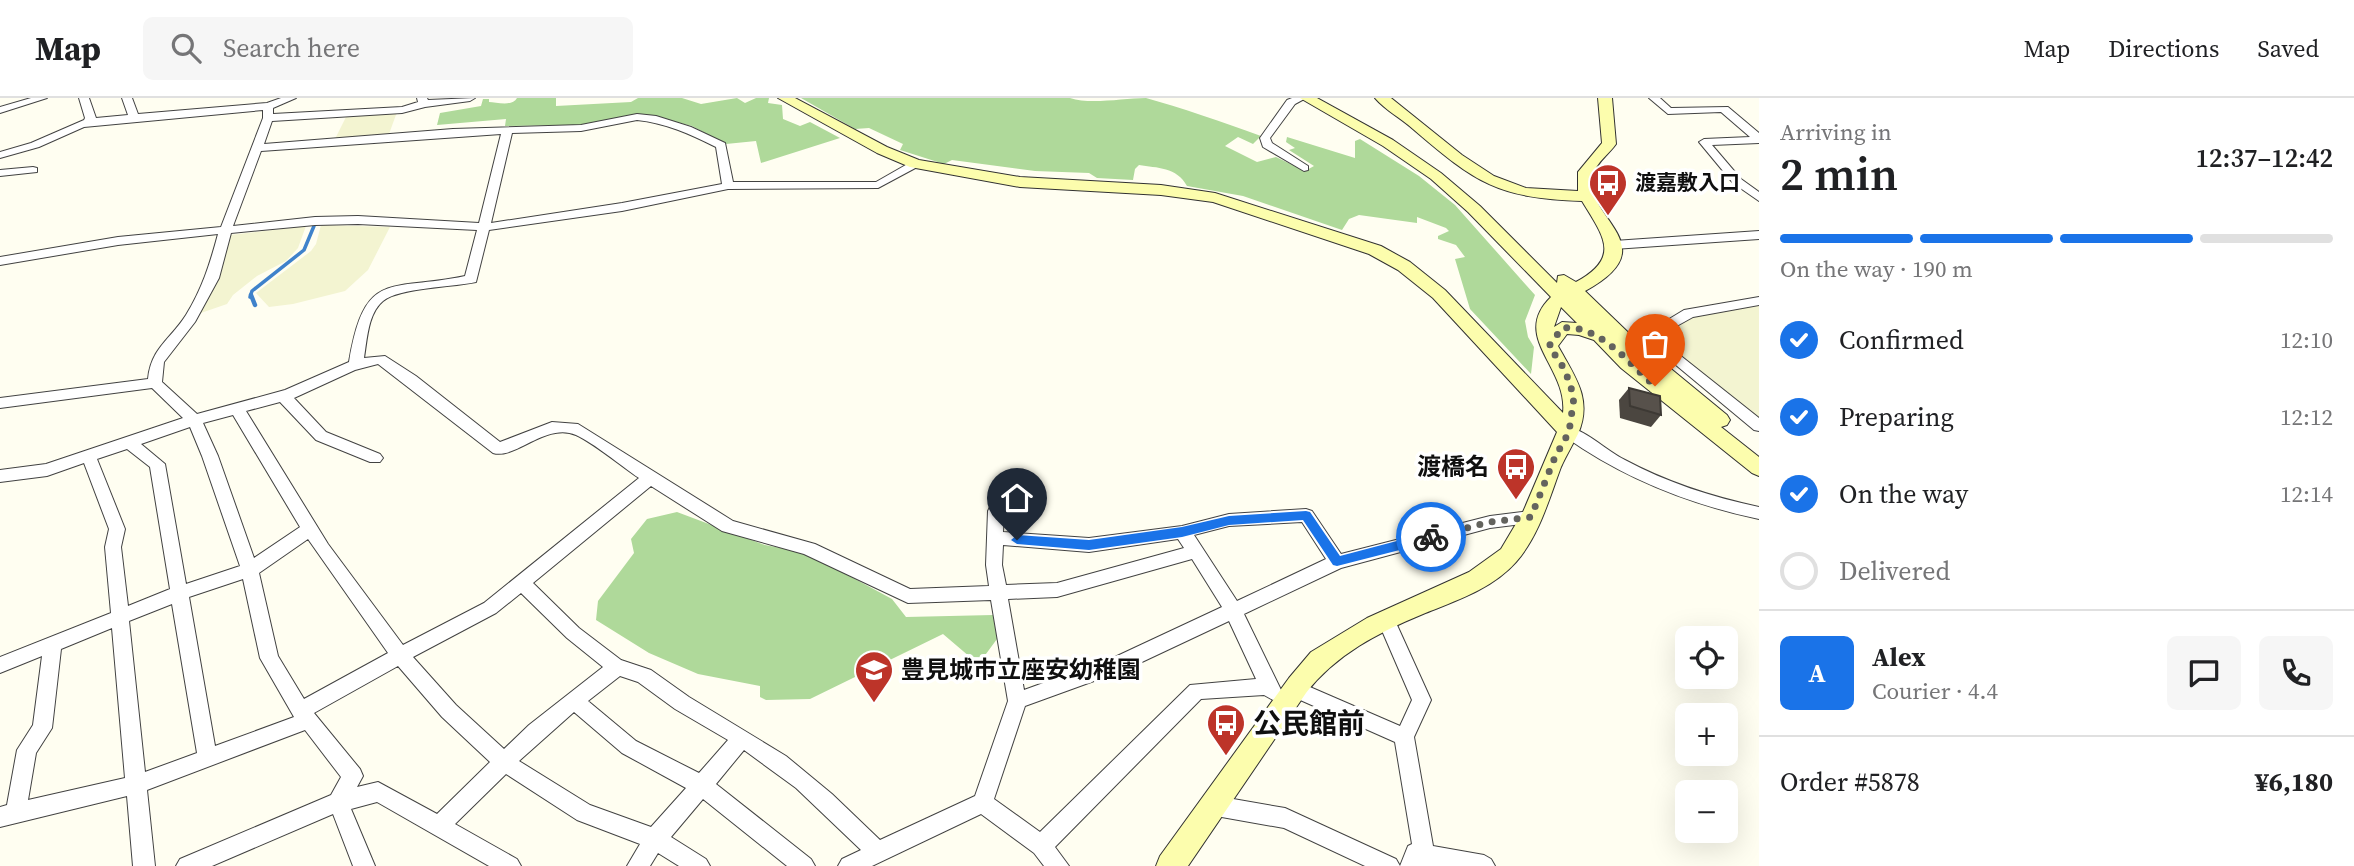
<!DOCTYPE html>
<meta charset="utf-8">
<style>
:root{--surface:#fff;--page:#f6f6f6;--text:#202124;--muted:#757577;--line:#e0e0e0;--accent:#1a73e8}
body{margin:0;font-family:"Source Serif 4","Noto Sans JP",serif;background:var(--page);color:var(--text);height:100vh;display:flex;flex-direction:column;font-size:26px;white-space:nowrap}
*{box-sizing:border-box;margin:0}
p{font-size:23px;color:var(--muted)}
.icon{flex:none;width:38px;height:38px;fill:none;stroke:currentColor;stroke-width:2;stroke-linecap:round;stroke-linejoin:round}
.map{position:relative;flex:1;overflow:hidden}
.panel{display:flex;flex-direction:column;background:var(--surface);width:595px}
.panel>*{flex:none}
.buttons{position:absolute;left:1675px;top:528px;display:grid;gap:14px}
.buttons a{display:grid;place-items:center;width:63px;height:63px;border-radius:10px;background:var(--surface);box-shadow:0 7px 28px #0002;font-size:35px}
.pin{position:absolute;display:grid;place-items:center;width:60px;height:60px;color:#fff;margin:-72px -30px;border-radius:50% 50% 50% 0;rotate:-45deg;box-shadow:0 0 7px #0007}
.pin .icon{rotate:45deg}
.courier{position:absolute;display:grid;place-items:center;width:70px;height:70px;margin:-35px;border:5px solid #1a73e8;border-radius:50%;background:#fff;color:#222;box-shadow:0 2px 9px #0007}
.head em{font-style:normal;font-weight:600}
.head div{display:flex;flex-direction:column-reverse}
.head{display:flex;align-items:center;justify-content:space-between;height:119px;padding:0 21px}
h1{font-size:46px;font-weight:600;line-height:52px}
.bar{display:grid;grid-template-columns:repeat(4,1fr);gap:10px 7px;align-content:center;height:84px;padding:0 21px}
.bar i{height:9px;border-radius:5px;background:var(--line)}
.bar .on{background:var(--accent)}
.bar p{grid-column:span 4}
.line{display:flex;align-items:center;gap:18px;padding:0 21px;border-top:2px solid var(--line)}
.line div{flex:1}
.round{display:grid;place-items:center;flex:none;width:74px;height:74px;border-radius:10px;background:var(--page)}
ol{padding:0 21px;list-style:none}
li{display:flex;align-items:center;gap:21px;height:77px}
li p{margin-inline-start:auto}
li .icon{padding:7px;border-radius:50%;background:var(--accent);color:#fff;stroke-width:4}
li:last-child{color:var(--muted)}
li i{width:38px;height:38px;border:4px solid var(--line);border-radius:50%}
header{display:flex;align-items:center;gap:42px;box-sizing:border-box;height:98px;padding:0 35px;background:var(--surface);border-bottom:2px solid var(--line)}
header strong{font-size:33px}
nav{display:flex;gap:38px;margin-inline-start:auto;font-size:24px}
.search{width:490px;height:63px;background:var(--page);display:flex;align-items:center;gap:18px;box-sizing:border-box;padding:0 24px;border-radius:10px;color:var(--muted);font-size:26px}
main{display:flex;flex:1;min-height:0}
.map>svg:first-child{display:block}
.farmland{fill:#f3f4d1}
.forest{fill:#afd99a}
.lines{fill:none;stroke-linecap:round;stroke-linejoin:round}
.stream-far1{stroke:#3f82cb;stroke-width:3.5}
.stream{stroke:#3f82cb;stroke-width:4.5}
.street-casing{stroke:#424242;stroke-width:2}
.secondary-casing{stroke:#313131;stroke-width:2}
.street{fill:#fff;fill-rule:evenodd}
.secondary{fill:#fcfdad;fill-rule:evenodd}
.wall{fill:#4b4640}
.building{fill:#57514b;stroke:#3d3934;stroke-width:2}
.route{fill:#1a73e8}
.done{stroke:#63635e;stroke-width:7;stroke-dasharray:0 12.6}
.labels{text-anchor:middle;stroke-width:7;stroke-linejoin:round;paint-order:stroke}
.far-poi-label{font-size:21px;font-weight:bold;fill:#0f0f0f;stroke:#fff;text-anchor:start}
.poi-label{font-size:24px;font-weight:bold;fill:#0f0f0f;stroke:#fff;text-anchor:end}
.near-poi-label{font-size:28px;font-weight:bold;fill:#0f0f0f;stroke:#fff;text-anchor:start}
</style>
<header>
<strong>Map</strong>
<div class="search"><svg class="icon" aria-label="search" viewBox="0 0 24 24"><circle cx="10" cy="10" r="6"/><path d="M15 15l6 6"/></svg>Search here</div>
<nav><a>Map</a><a>Directions</a><a>Saved</a></nav>
</header>
<main>
<div class="map">
<svg width="1759" height="768" viewBox="0 0 1759 768">
<rect width="100%" height="100%" fill="#fffef1"/>
<g class="farmland">
<path d="M397,14l-8,22 -54,5 12,-24z"/>
<path d="M321,127l69,2 -22,43 -23,21 -52,13 -24,3 -13,-14 55,-42 5,-7z"/>
<path d="M306,128l-8,22 -12,13 -29,15 -24,19 -6,9 -29,10 19,-31 13,-48z"/>
<path d="M1759,206v116l-102,-82 42,-24z"/>
</g>
<g class="forest">
<path d="M517,0h39v8l75,-4 7,-4h44l19,6 36,-6 8,5 11,-5h13l-1,5 14,2 1,14 17,7 10,-4 30,16 -79,25 -5,-22 -30,3 -34,-18 -48,-12 -62,11 -77,1 1,-7 -69,6 3,-12 41,-7 2,-7h6v3c7,0 23,5 28,-4z"/>
<path d="M801,0h269c21,7 53,0 76,0 33,9 77,24 115,38l-8,8 -15,-7 -13,9 32,16 19,-5 29,14 9,-5 -25,-16 6,-2 -9,-6 1,-5 68,21v-17l5,-2 59,37 36,29 80,90 -10,26 3,16 6,10 -3,27 -61,-65 -15,-50 10,-2 -9,-12 -18,-6v-3l11,-5 -3,-3 -29,-11v6l-58,-8 -10,4 -7,11 -99,-34 -56,-10c-10,-19 -30,-18 -48,-21l-4,4 -2,11 -36,-2 -8,-5 -54,-2 -83,-11 -8,4 -44,-14 3,-6 -34,-16 -14,1z"/>
<path d="M677,414l88,33 42,8 85,46 14,18 87,-2 4,24 -14,19 -13,-1 -27,-23 -133,65 -44,1 -6,-3v-11l-62,-12 -49,-21 -53,-33 2,-19 36,-48 -3,-14 16,-20z"/>
</g>
<g class="lines">
<path class="stream-far1" d="M250,199l2,-6 52,-41 10,-24"/>
<path class="stream" d="M251,197l4,10"/>
<defs>
<g id="street">
<path d="M31,0h16l-47,15v-6z"/>
<path d="M79,0h10l7,20 32,-3 -6,-17h10l6,16 129,-11 14,-5h15l-23,10v6l129,-7 16,-5 -1,-4h10l1,2 47,-2 -5,3 -45,6 -23,6 -130,8 -8,23 189,-15 128,-4 56,-11 19,2 35,11 34,16 8,39h143l35,-20h8v4l-41,22 -150,1 -106,22 -133,19 -13,52c-22,5 -78,6 -93,19 -15,12 -16,39 -19,57l21,-2 31,20 84,66 52,-20 26,2 155,97 82,23 95,45 79,-3 -3,-21 2,-54 2,-4h12l2,4 -1,21 86,6 93,-12 47,-12 77,-5 6,2 29,43 149,-38 41,-5 6,2 2,4 -2,4 -6,2 -41,5 -149,40 -97,46 38,78 -2,6 -7,2 -9,-5 -63,4 -146,148 14,19h-25l-10,-13 -53,-39 -109,52h-34l4,-7 19,-9 -65,-62 -52,-38 -28,34 95,75 4,7h-28l-84,-67 -32,38 35,22 4,7h-31l-21,-13 -8,13h-23l13,-22 -63,-24 -71,-46 -51,50 62,35 4,7h-32l-112,-64 -26,7 24,57h-22l-20,-52 -121,52h-36l4,-7 151,-64 10,-18 -36,-47 -158,60 8,76h-22l-6,-70 -127,31v-20l7,-2 10,-55 16,-25 9,-69 -42,17v-16l111,-44 -6,-66 4,-18 -25,-66 -37,13 -47,6v-12l46,-6 137,-46 -31,-30 -152,20v-10l148,-19c3,-31 22,-39 38,-64 16,-26 24,-51 32,-81l-100,11 -118,20v-8l118,-20 103,-10 42,-109v-8l-179,17 -45,20 -39,11v-6l31,-9 53,-23 1,-2zM637,22c29,3 53,14 79,27l6,37 -100,19 -131,20 21,-90 69,-2zM501,36l-22,89 -121,-7 -43,1 -82,9 28,-75zM358,126l119,6 -12,46c-76,16 -100,-8 -116,86l-64,28 -88,24 -35,-32 2,-20 31,-40 24,-44 12,-45 84,-8zM378,266l115,89c22,7 53,-31 83,-18 18,8 45,31 63,43l-155,125 -81,42 -75,-101 -82,-133 34,-9 36,38 54,22h10l3,-4 -3,-4 -54,-22 -32,-34 61,-28zM233,317l67,112 -46,31 -36,-102 -15,-33zM190,329l12,29 38,110 -54,18 -21,-120 -24,-20zM127,351l23,18 20,122 -42,17 -7,-59 4,-18 -28,-70zM651,388l71,45 82,23 104,49 83,-3 17,101 -33,95 -95,44 -48,-46 -46,-38 -97,-59 -38,-27 -30,-10 -42,-32 -46,-45zM1302,424l24,37 -89,42 -43,-66 35,-9zM308,441l80,114 -84,46 -26,-43 -19,-83zM1178,441l6,9 -127,35 -51,2 -4,-20 1,-20 86,7zM1192,461l30,48 -107,50 -91,33 -16,-91 49,-2zM243,481l17,79 34,59 -79,29 -26,-149zM521,495l46,45 36,29 -74,58 -25,24 -48,-44 -43,-48 83,-44zM172,506l25,149 -52,19 -16,-151zM1229,523l27,58 -66,6 -150,147 -46,-33 31,-93 102,-37zM112,530l13,150 -97,22 8,-47 16,-25 9,-79zM398,568l44,51 48,45 -53,52 -59,-32 -21,5 6,-11 -3,-7 -46,-56zM620,578l18,6 37,27 53,31 -29,33 -63,-32 -48,-40zM574,614l48,41 64,35 -35,39 -61,-22 -71,-44z"/>
<path d="M1292,0h14l-11,6 -25,34 2,5 36,23v4l-4,1 -41,-24 -3,-9 27,-38z"/>
<path d="M1649,0h11l11,10 57,-1 31,26v10l-47,2 29,34 18,13v9l-26,-18 -34,-41 5,-3 46,-2 -29,-25 -53,2z"/>
<path d="M33,69l4,1v4l-37,4v-6z"/>
<path d="M1759,133v8l-145,10 -6,-4 6,-4z"/>
<path d="M1759,199v8l-66,12 -36,20 102,81v13l-5,-1 -113,-94 43,-26z"/>
<path d="M1569,329c19,5 38,24 56,33 43,23 87,37 134,47v12c-71,-15 -136,-41 -195,-83l-3,-4 3,-4z"/>
<path d="M1386,514l6,2 39,86 -17,37 19,109 51,9 7,4 4,7h-95l8,-20 4,-2 -17,-102 -106,-47 -2,-6 2,-6 7,-2 104,45 12,-26 -35,-81 3,-5z"/>
<path d="M1216,698l69,12 111,51 4,7h-35l-81,-38 -68,-12 -7,-3 -3,-7 3,-7z"/>
</g>
<path id="secondary" d="M778,0h17l92,49 32,13 101,17 141,8 54,8 166,53 29,16 35,28 118,123c5,-46 -53,-76 -12,-116l-83,-85 -37,-33 -48,-33 -83,-48h17l76,42 48,33 39,33 77,77 1,-7 6,-1 12,7c46,-25 27,-46 6,-81 -85,-3 -106,-18 -169,-72 -12,-11 -28,-19 -38,-31h16l71,57 32,21 32,12 52,3v-19l24,-29 -4,-45h14l4,46c-7,10 -19,18 -23,30 -12,44 77,71 -8,117l52,50 90,74 3,5 -3,5 -6,2 38,30v19l-7,-3 -131,-105 -27,-28 -15,-5 -12,-1 -9,12c17,31 35,53 20,88 -5,10 -12,22 -17,33 -12,32 -22,69 -45,95 -24,27 -61,39 -93,52 -44,18 -88,41 -117,79l-118,173h-32l4,-10 129,-178 22,-26 56,-34 102,-46 32,-23 22,-37 34,-80 -124,-134 -35,-28 -29,-16 -156,-52 -52,-7 -141,-8 -110,-20 -33,-14zM1561,209l16,16 -15,-1 -8,5z"/>
</defs>
<use href="#street" class="street-casing"/>
<use href="#secondary" class="secondary-casing"/>
<use href="#street" class="street"/>
<use href="#secondary" class="secondary"/>
</g>
<path class="wall" d="M1629,290l32,27 -10,12 -31,-9 -1,-18z"/>
<path class="building" d="M1629,290l31,8 1,19 -31,-9z"/>
<path class="route" d="M1306,413l4,1 30,44 91,-24 6,5 -6,5 -94,24 -4,-1 -30,-45 -74,5 -47,12 -93,13 -72,-6 -6,-4 6,-5 72,5 93,-13 47,-11z"/>
<g class="lines">
<path class="done" d="M1431,439l59,-15 41,-5 24,-60 14,-25 5,-35 -9,-27 -16,-24 13,-18c38,-4 67,36 93,58"/>
</g>
<defs>
<symbol id="bus-pin" viewBox="-11 -11 22 30"><path d="M0 17L-7.5 6A9.5 9.5 0 1 1 7.5 6Z" fill="#bd3429" stroke="#fff"/><path d="M-5-6H5V4H4V6H2V4H-2V6H-4V4H-5ZM-3.5-4V0h7V-4ZM-3.5 1.2v1.5H-2V1.2ZM2 1.2v1.5H3.5V1.2Z" fill="#fff"/></symbol>
<symbol id="school-pin" viewBox="-11 -11 22 30"><path d="M0 17L-7.5 6A9.5 9.5 0 1 1 7.5 6Z" fill="#bd3429" stroke="#fff"/><path d="M0-5L7-2L0 1L-7-2ZM-4 1L0 2.5L4 1V4Q0 6-4 4Z" fill="#fff"/></symbol>
</defs>
<g fill-rule="evenodd">
<use href="#bus-pin" x="1586" y="63" width="44" height="60"/>
<use href="#bus-pin" x="1494" y="347" width="44" height="60"/>
<use href="#school-pin" x="852" y="550" width="44" height="60"/>
<use href="#bus-pin" x="1204" y="603" width="44" height="60"/>
</g>
<g class="labels">
<g class="far-poi-label">
<text x="1635" y="92">渡嘉敷入口</text>
</g>
<g class="poi-label">
<text x="1489" y="377">渡橋名</text>
<text x="901" y="580" text-anchor="start">豊見城市立座安幼稚園</text>
</g>
<g class="near-poi-label">
<text x="1253" y="635">公民館前</text>
</g>
</g>
</svg>
<div class="buttons">
<a><svg class="icon" aria-label="locate" viewBox="0 0 24 24"><circle cx="12" cy="12" r="6"/><path d="M12 2v4M12 18v4M2 12h4M18 12h4"/></svg></a>
<a>+</a>
<a>−</a>
</div>
<div class="pin" style="left:1655px;top:288px;background:#ea580c"><svg class="icon" aria-label="bag" viewBox="0 0 24 24"><path d="M5 8h14l-1 12H6zM9 8a3 3 0 0 1 6 0"/></svg></div>
<div class="pin" style="left:1017px;top:442px;background:#1f2937"><svg class="icon" aria-label="home" viewBox="0 0 24 24"><path d="M3 11l9-7 9 7M6 9v11h12V9"/></svg></div>
<div class="courier" style="left:1431px;top:439px"><svg class="icon" aria-label="bike" viewBox="0 0 24 24"><circle cx="6" cy="16" r="4"/><circle cx="18" cy="16" r="4"/><path d="M6 16l4-8h5l3 8M10 8l3 8H6M13 5h3"/></svg></div>
</div>
<section class="panel">
<div class="head"><div><h1>2 min</h1><p>Arriving in</p></div><em>12:37–12:42</em></div>
<div class="bar"><i class="on"></i><i class="on"></i><i class="on"></i><i></i><p>On the way · 190 m</p></div>
<ol>
<li><svg class="icon" aria-label="check" viewBox="0 0 24 24"><path d="M5 12l5 5 9-10"/></svg>Confirmed<p>12:10</p></li>
<li><svg class="icon" aria-label="check" viewBox="0 0 24 24"><path d="M5 12l5 5 9-10"/></svg>Preparing<p>12:12</p></li>
<li><svg class="icon" aria-label="check" viewBox="0 0 24 24"><path d="M5 12l5 5 9-10"/></svg>On the way<p>12:14</p></li>
<li><i></i>Delivered</li>
</ol>
<div class="line" style="height:126px"><b class="round" style="background:var(--accent);color:#fff">A</b><div><b>Alex</b><p>Courier · 4.4</p></div><a class="round"><svg class="icon" aria-label="chat" viewBox="0 0 24 24"><path d="M4 5h16v11H9l-5 4z"/></svg></a><a class="round"><svg class="icon" aria-label="phone" viewBox="0 0 24 24"><path d="M5 4h4l2 5-3 2q2 4 5 5l2-3 5 2v4C11 20 4 13 5 4z"/></svg></a></div>
<div class="line" style="height:91px"><div>Order #5878</div><b>¥6,180</b></div>
</section>
</main>
